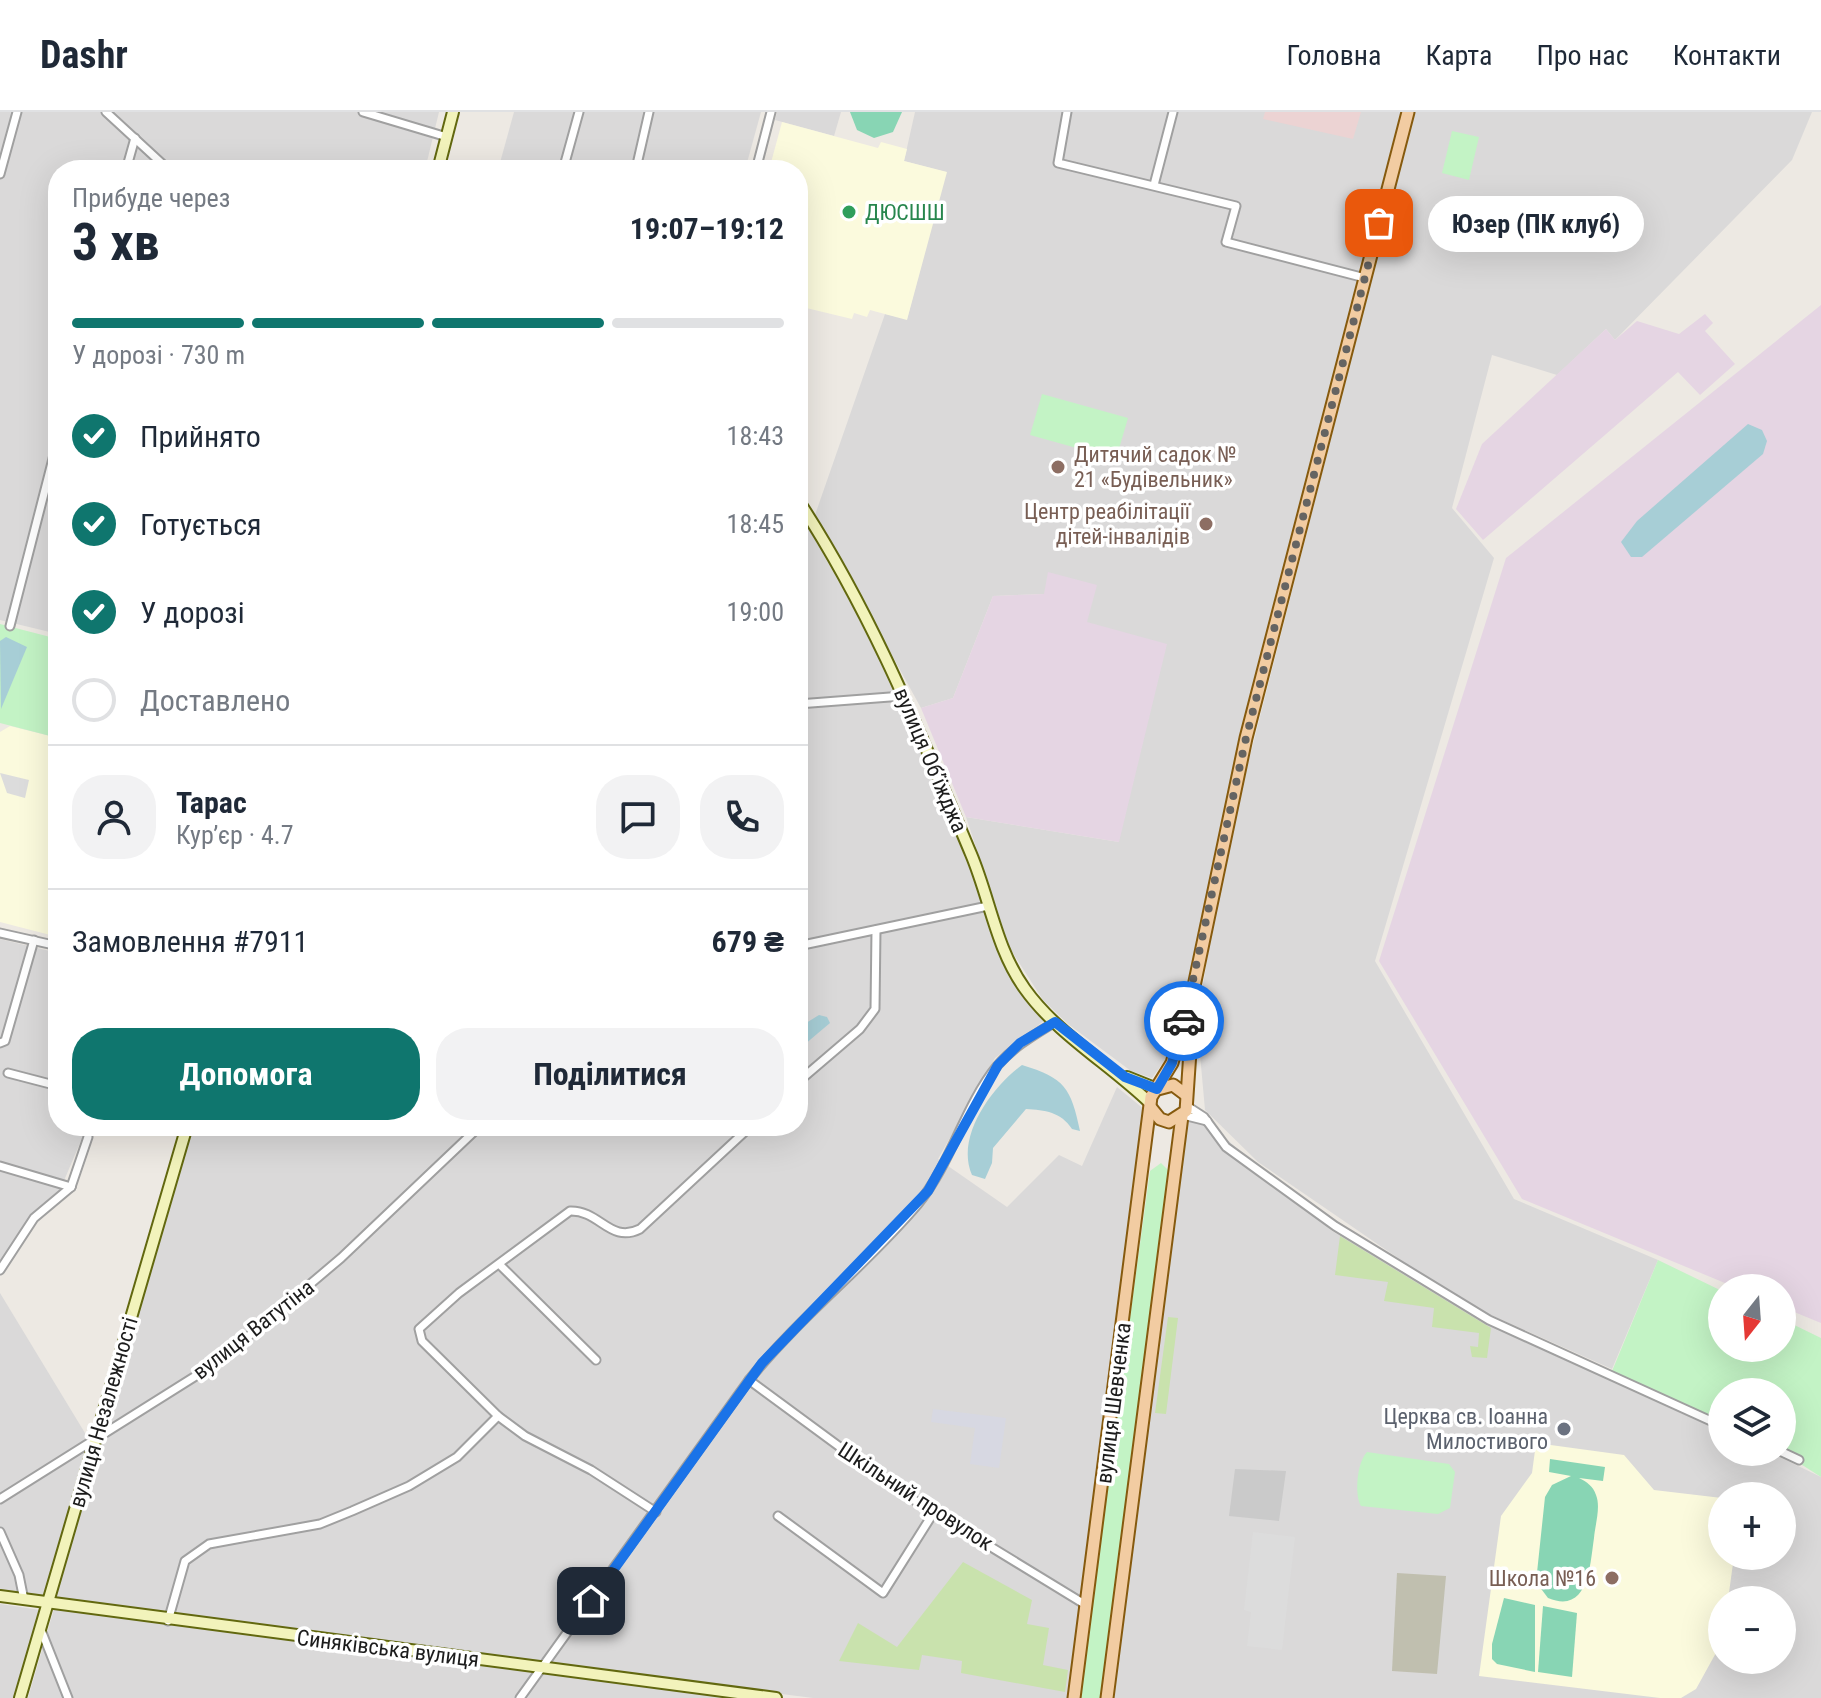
<!DOCTYPE html>
<html lang="uk">
<meta charset="utf-8">
<style>
:root{--surface:#fff;--page:#f2f2f3;--text:#1f2937;--muted:#747a83;--line:#e0e1e3;--accent:#0f766e}
body{margin:0;font-family:"Roboto Condensed",sans-serif;background:var(--page);color:var(--text);height:100vh;display:flex;flex-direction:column;font-size:30px;white-space:nowrap}
*{box-sizing:border-box;margin:0}
p{font-size:26px;color:var(--muted)}
.icon{flex:none;width:44px;height:44px;fill:none;stroke:currentColor;stroke-width:2;stroke-linecap:round;stroke-linejoin:round}
.map{position:relative;flex:1;overflow:hidden}
.panel{position:absolute;left:48px;top:48px;width:760px;height:976px;display:flex;flex-direction:column;background:var(--surface);border-radius:32px;box-shadow:0 8px 32px #0002}
.panel>*{flex:none}
.needle{width:52px;rotate:197deg}
.controls{position:absolute;left:1708px;top:1162px;display:grid;gap:16px}
.controls a{display:grid;place-items:center;width:88px;height:88px;border-radius:50%;background:var(--surface);box-shadow:0 8px 32px #0002;font-size:40px}
.pin{position:absolute;display:grid;place-items:center;width:68px;height:68px;color:#fff;margin:-34px;border-radius:16px;box-shadow:0 4px 12px #0006}
.courier{position:absolute;display:grid;place-items:center;width:80px;height:80px;margin:-40px;border:6px solid #1a73e8;border-radius:50%;background:#fff;color:#222;box-shadow:0 2px 10px #0007}
.bubble{position:absolute;height:56px;border-radius:28px;background:var(--surface);box-shadow:0 8px 32px #0002;font-size:26px;font-weight:700;line-height:56px;text-align:center}
.head em{font-style:normal;font-weight:700}
.head div{display:flex;flex-direction:column-reverse}
.head{display:flex;align-items:center;justify-content:space-between;height:136px;padding:0 24px}
h1{font-size:52px;font-weight:700;line-height:60px}
.bar{display:grid;grid-template-columns:repeat(4,1fr);gap:12px 8px;align-content:center;height:96px;padding:0 24px}
.bar i{height:10px;border-radius:6px;background:var(--line)}
.bar .current{background:var(--accent)}
.bar p{grid-column:span 4}
.line{display:flex;align-items:center;gap:20px;padding:0 24px;border-top:2px solid var(--line)}
.line div{flex:1}
.round{display:grid;place-items:center;flex:none;width:84px;height:84px;border-radius:32px;background:var(--page)}
ol{padding:0 24px;list-style:none}
li{display:flex;align-items:center;gap:24px;height:88px}
li p{margin-inline-start:auto}
li .icon{padding:8px;border-radius:50%;background:var(--accent);color:#fff;stroke-width:4}
li:last-child{color:var(--muted)}
li i{width:44px;height:44px;border:4px solid var(--line);border-radius:50%}
.primary-button{display:flex;gap:16px;margin-top:auto;padding:16px 24px}
.primary-button a{flex:1;height:92px;border-radius:32px;background:var(--accent);color:#fff;font-size:32px;font-weight:700;line-height:92px;text-align:center}
.primary-button a+a{background:var(--page);color:var(--text)}
header{display:flex;align-items:center;gap:48px;box-sizing:border-box;height:112px;padding:0 40px;background:var(--surface);border-bottom:2px solid var(--line)}
header strong{font-size:38px}
nav{display:flex;gap:44px;margin-inline-start:auto;font-size:28px}
.map>svg:first-child{display:block}
.residential{fill:#dad9d9;fill-rule:evenodd}
.commercial{fill:#ecd3d3}
.industrial{fill:#e5d5e3}
.education{fill:#fbfadd}
.religious{fill:#cacaca}
.construction{fill:#c0bfaf}
.grass{fill:#c9e2ad}
.park{fill:#c3f3c5}
.pitch{fill:#88d5b4}
.parking{fill:#dcdcdc}
.plaza{fill:#d7d8e2}
.water{fill:#a7ced6}
.lines{fill:none;stroke-linecap:round;stroke-linejoin:round}
.street-casing{stroke:#a0a0a0;stroke-width:11}
.secondary-casing{stroke:#62680f;stroke-width:14}
.primary-casing{stroke:#865a0e;stroke-width:15}
.street{stroke:#fff;stroke-width:7}
.secondary{stroke:#f2f3bb;stroke-width:10}
.primary{stroke:#f2cca2;stroke-width:11}
.done{stroke:#656462;stroke-width:8;stroke-dasharray:0 14.4}
.route{stroke:#1a73e8;stroke-width:10}
.leisure-dot{fill:#2e9e5b;stroke:#fff;stroke-width:3}
.education-dot{fill:#8d6e63;stroke:#fff;stroke-width:3}
.worship-dot{fill:#6b7280;stroke:#fff;stroke-width:3}
.labels{text-anchor:middle;stroke-width:7;stroke-linejoin:round;paint-order:stroke}
.leisure-label{font-size:22px;fill:#27864d;stroke:#fff;text-anchor:start}
.education-label{font-size:22px;fill:#785e54;stroke:#fff;text-anchor:end}
.street-label{font-size:22px;fill:#1c1c1c;stroke:#fff}
.worship-label{font-size:22px;fill:#5b616d;stroke:#fff;text-anchor:end}
</style>
<header>
<strong>Dashr</strong>
<nav><a>Головна</a><a>Карта</a><a>Про нас</a><a>Контакти</a></nav>
</header>
<div class="map">
<svg width="1821" height="1586" viewBox="0 0 1821 1586">
<rect width="100%" height="100%" fill="#ede9e3"/>
<g class="residential">
<path d="M0,0h439l-14,58h-367v464l-58,-14z"/>
<path d="M514,0h247l-16,58h-247z"/>
<path d="M777,0h64l-7,24 -59,-16z"/>
<path d="M915,0h487l-158,611 -55,259 -24,78 -13,18 -21,-7 -63,-47 -25,-24 -34,-53 -43,-130 153,25 -32,-220 -42,-28 -52,2 -40,102 -32,10 -106,-193 70,-201 22,5 39,-147 -42,-11z"/>
<path d="M1414,0h398l-20,48 -177,180 -9,-11 -49,46 -65,-20 -40,153 42,50 -119,403 139,238 144,61 -46,109 -128,-57 -73,-45 -153,-105 -53,-52 -8,-89 27,-163z"/>
<path d="M798,398l89,157 96,235 21,61 41,57 -50,38 -57,101 69,48 52,-52 23,11 35,-79 28,23 -76,588h-256l-758,-98 129,-474h614z"/>
<path d="M0,827l58,14v173h25v10l-23,54 -30,25 -30,47z"/>
<path d="M1193,1006l15,5 124,108 161,93 229,107v21h47l52,25v221h-709l74,-577zM1722,1384h60v60h-60zM1722,1488h60v60h-60z"/>
<path d="M0,1181l88,145 -42,160 -46,-6z"/>
<path d="M0,1492l40,6 -26,88h-14z"/>
<path d="M54,1497l691,89h-717z"/>
</g>
<path class="commercial" d="M1265,0h96l-8,27 -90,-20z"/>
<g class="industrial">
<path d="M1821,193v1018l-39,-16v-19h-45l-215,-89 -143,-238 127,-403z"/>
<path d="M1705,202l8,9 -8,8 30,33 -35,31 -22,-23 -195,168 -27,-31 26,-65 124,-115 9,11 22,-19 42,13z"/>
<path d="M1048,460l49,13 -10,37 80,22 -48,198 -153,-25 -45,-109 32,-10 40,-102 51,-2z"/>
</g>
<g class="education">
<path d="M782,10l96,26 3,-6 26,7 -3,12 43,11 -40,148 -37,-10 -3,7 -13,-4 -2,6 -54,-13v-136h-29z"/>
<path d="M10,614l48,12v199l-58,-15v-190z"/>
<path d="M1536,1331l88,12 30,35 68,8v58h12l-6,44h-6v42l-26,47 -15,9h-21l-181,-22 22,-160 31,-43z"/>
</g>
<path class="religious" d="M1235,1357l51,2 -7,50 -50,-5z"/>
<path class="construction" d="M1397,1461l49,3 -9,98 -45,-3z"/>
<g class="grass">
<path d="M1340,1124l151,92 -4,30 -15,-1 -2,-11 8,1 1,-14 -47,-6 2,-19 -50,-7 4,-19 -53,-7z"/>
<path d="M1168,1205l10,1 -12,96 -11,-1z"/>
<path d="M963,1450l69,38 -5,24 22,4 -6,37 25,5 -3,22 -104,-19 1,-12 -40,-6 -3,15 -80,-9 19,-38 39,24z"/>
</g>
<g class="park">
<path d="M1452,19l27,6 -10,43 -27,-7z"/>
<path d="M1042,282l86,24 -12,41 -86,-24z"/>
<path d="M0,512l58,15v99l-58,-15z"/>
<path d="M1161,1051l10,10 -71,525h-22l72,-527z"/>
<path d="M1658,1148l64,31v57h60v-29l39,19v139l-39,-25v-60h-60v34l-112,-50z"/>
<path d="M1367,1340l82,12 6,8 -5,36 -12,6 -77,-8c-7,-11 -4,-44 6,-54z"/>
</g>
<g class="pitch">
<path d="M850,0h52l-9,20 -19,6 -17,-8z"/>
<path d="M1550,1347l55,8 -2,14 -24,-3c8,4 14,8 17,17 5,12 -1,30 -2,43 -4,26 -5,77 -46,60l-12,-16 9,-85 7,-12 19,-9 -22,-4z"/>
<path d="M1504,1486l31,7v67l-38,-8 -5,-5v-15z"/>
<path d="M1543,1494l34,7 -5,64 -34,-5z"/>
</g>
<g class="parking">
<path d="M0,661l29,7 -4,18 -18,-5z"/>
<path d="M1253,1420l42,5 -13,113 -35,-4 4,-34 -7,-2z"/>
</g>
<path class="plaza" d="M933,1297l73,9 -7,50 -29,-4 5,-36 -44,-6z"/>
<g class="water">
<path d="M1748,312l14,6 5,11 -4,13 -121,103h-11l-10,-15 16,-21z"/>
<path d="M6,525l21,10 -26,62 -1,-68z"/>
<path d="M819,903l8,2 3,6 -32,27v-22z"/>
<path d="M1022,953c43,13 49,23 58,66l-8,-2c-11,-17 -27,-19 -46,-20l-33,39 -1,15 -7,16 -13,-4c-17,-38 20,-88 50,-110z"/>
</g>
<g class="lines">
<defs>
<g id="street">
<path d="M106,0l63,58"/>
<path d="M363,0l84,25"/>
<path d="M1067,0l-9,51 178,43 -10,36 139,36"/>
<path d="M638,48l11,-48"/>
<path d="M126,58l9,-32"/>
<path d="M563,58l16,-58"/>
<path d="M756,58l15,-58"/>
<path d="M0,62l17,-62"/>
<path d="M1154,73l19,-73"/>
<path d="M10,514l48,-187"/>
<path d="M798,592l105,-8"/>
<path d="M0,821l58,13"/>
<path d="M798,834l190,-40"/>
<path d="M0,931l5,-2 29,-101"/>
<path d="M8,961l50,13"/>
<path d="M798,970l62,-53 15,-20 1,-79"/>
<path d="M1187,994l17,11 22,30 109,79 154,94 233,106"/>
<path d="M1183,1003l24,6"/>
<path d="M0,1054l71,21"/>
<path d="M71,1075l17,-50 -1,-11"/>
<path d="M500,1153l96,95"/>
<path d="M0,1158l34,-52 37,-31"/>
<path d="M749,1268l152,112 185,113"/>
<path d="M1782,1340l17,8"/>
<path d="M0,1387l218,-137 123,-104 139,-132"/>
<path d="M656,1400l-65,-42 -66,-34 -27,-20 -76,-75 -3,-12 40,-36 111,-82c30,-1 40,33 70,18l111,-103"/>
<path d="M778,1404l105,77 51,-81"/>
<path d="M0,1420l19,43 5,25"/>
<path d="M168,1509l17,-60 24,-17 111,-20 32,-13 57,-25 48,-29 41,-41"/>
<path d="M41,1518l27,68"/>
<path d="M520,1586l229,-318c51,-64 117,-114 169,-176 34,-42 46,-97 79,-138 16,-19 37,-31 58,-44"/>
</g>
<g id="secondary">
<path d="M438,58l15,-58"/>
<path d="M798,388c73,111 122,233 173,354 19,45 25,95 54,135 32,45 86,76 125,114"/>
<path d="M1127,965l30,12"/>
<path d="M0,1484l776,102"/>
<path d="M20,1586l167,-572"/>
</g>
<g id="primary">
<path d="M1158,977l15,-4 12,9"/>
<path d="M1151,996l9,11 9,3 17,-11 7,-104"/>
<path d="M1074,1586l77,-601 21,-34 21,-72 53,-253 162,-626"/>
<path d="M1107,1586l75,-582"/>
</g>
</defs>
<use href="#street" class="street-casing"/>
<use href="#secondary" class="secondary-casing"/>
<use href="#primary" class="primary-casing"/>
<use href="#street" class="street"/>
<use href="#secondary" class="secondary"/>
<use href="#primary" class="primary"/>
</g>
<g class="lines">
<path class="done" d="M1184,909l62,-283 133,-515"/>
<path class="route" d="M591,1489l171,-238 166,-172 70,-126 22,-22 35,-21 70,55 32,12 15,-26 12,-42"/>
</g>
<circle class="leisure-dot" cx="849" cy="100" r="8"/>
<g class="education-dot">
<circle cx="1058" cy="355" r="8"/>
<circle cx="1206" cy="412" r="8"/>
<circle cx="1612" cy="1466" r="8"/>
</g>
<circle class="worship-dot" cx="1564" cy="1317" r="8"/>
<g class="labels">
<g class="leisure-label">
<text x="865" y="108">ДЮСШШ</text>
</g>
<g class="education-label">
<text x="1074" y="350" text-anchor="start">Дитячий садок №<tspan x="1074" dy="25">21 «Будівельник»</tspan></text>
<text x="1190" y="407">Центр реабілітації<tspan x="1190" dy="25">дітей-інвалідів</tspan></text>
<text x="1596" y="1474">Школа №16</text>
</g>
<g class="street-label">
<text transform="translate(931 648) rotate(67)" y="8">вулиця Обʼїжджа</text>
<text transform="translate(253 1217) rotate(-38)" y="8">вулиця Ватутіна</text>
<text transform="translate(1113 1291) rotate(-83)" y="8">вулиця Шевченка</text>
<text transform="translate(103 1300) rotate(-74)" y="8">вулиця Незалежності</text>
<text transform="translate(916 1384) rotate(33)" y="8">Шкільний провулок</text>
<text transform="translate(388 1536) rotate(7)" y="8">Синяківська вулиця</text>
</g>
<g class="worship-label">
<text x="1548" y="1312">Церква св. Іоанна<tspan x="1548" dy="25">Милостивого</tspan></text>
</g>
</g>
</svg>
<div class="controls">
<a><svg class="needle" viewBox="-14 -14 28 28"><path d="M0-13l5 13h-10z" fill="#e53935"/><path d="M0 13l5-13h-10z" fill="#747a83"/></svg></a>
<a><svg class="icon" aria-label="layers" viewBox="0 0 24 24"><path d="M12 4l9 5-9 5-9-5zM3 14l9 5 9-5"/></svg></a>
<a>+</a>
<a>−</a>
</div>
<div class="pin" style="left:1379px;top:111px;background:#ea580c"><svg class="icon" aria-label="bag" viewBox="0 0 24 24"><path d="M5 8h14l-1 12H6zM9 8a3 3 0 0 1 6 0"/></svg></div>
<div class="pin" style="left:591px;top:1489px;background:#1f2937"><svg class="icon" aria-label="home" viewBox="0 0 24 24"><path d="M3 11l9-7 9 7M6 9v11h12V9"/></svg></div>
<div class="courier" style="left:1184px;top:909px"><svg class="icon" aria-label="car" viewBox="0 0 24 24"><path d="M5 17H2v-5l4-1 3-4h7l3 4 3 1v5h-3M9 17h6M6 11h13"/><circle cx="7" cy="17" r="2"/><circle cx="17" cy="17" r="2"/></svg></div>
<div class="bubble" style="left:1428px;top:84px;width:216px">Юзер (ПК клуб)</div>
<section class="panel">
<div class="head"><div><h1>3 хв</h1><p>Прибуде через</p></div><em>19:07–19:12</em></div>
<div class="bar"><i class="current"></i><i class="current"></i><i class="current"></i><i></i><p>У дорозі · 730 m</p></div>
<ol>
<li><svg class="icon" aria-label="check" viewBox="0 0 24 24"><path d="M5 12l5 5 9-10"/></svg>Прийнято<p>18:43</p></li>
<li><svg class="icon" aria-label="check" viewBox="0 0 24 24"><path d="M5 12l5 5 9-10"/></svg>Готується<p>18:45</p></li>
<li><svg class="icon" aria-label="check" viewBox="0 0 24 24"><path d="M5 12l5 5 9-10"/></svg>У дорозі<p>19:00</p></li>
<li><i></i>Доставлено</li>
</ol>
<div class="line" style="height:144px"><a class="round"><svg class="icon" aria-label="person" viewBox="0 0 24 24"><circle cx="12" cy="8" r="4"/><path d="M4 21q1-7 8-7t8 7"/></svg></a><div><b>Тарас</b><p>Кур’єр · 4.7</p></div><a class="round"><svg class="icon" aria-label="chat" viewBox="0 0 24 24"><path d="M4 5h16v11H9l-5 4z"/></svg></a><a class="round"><svg class="icon" aria-label="phone" viewBox="0 0 24 24"><path d="M5 4h4l2 5-3 2q2 4 5 5l2-3 5 2v4C11 20 4 13 5 4z"/></svg></a></div>
<div class="line" style="height:104px"><div>Замовлення #7911</div><b>679 ₴</b></div>
<div class="primary-button"><a>Допомога</a><a>Поділитися</a></div>
</section>
</div>
